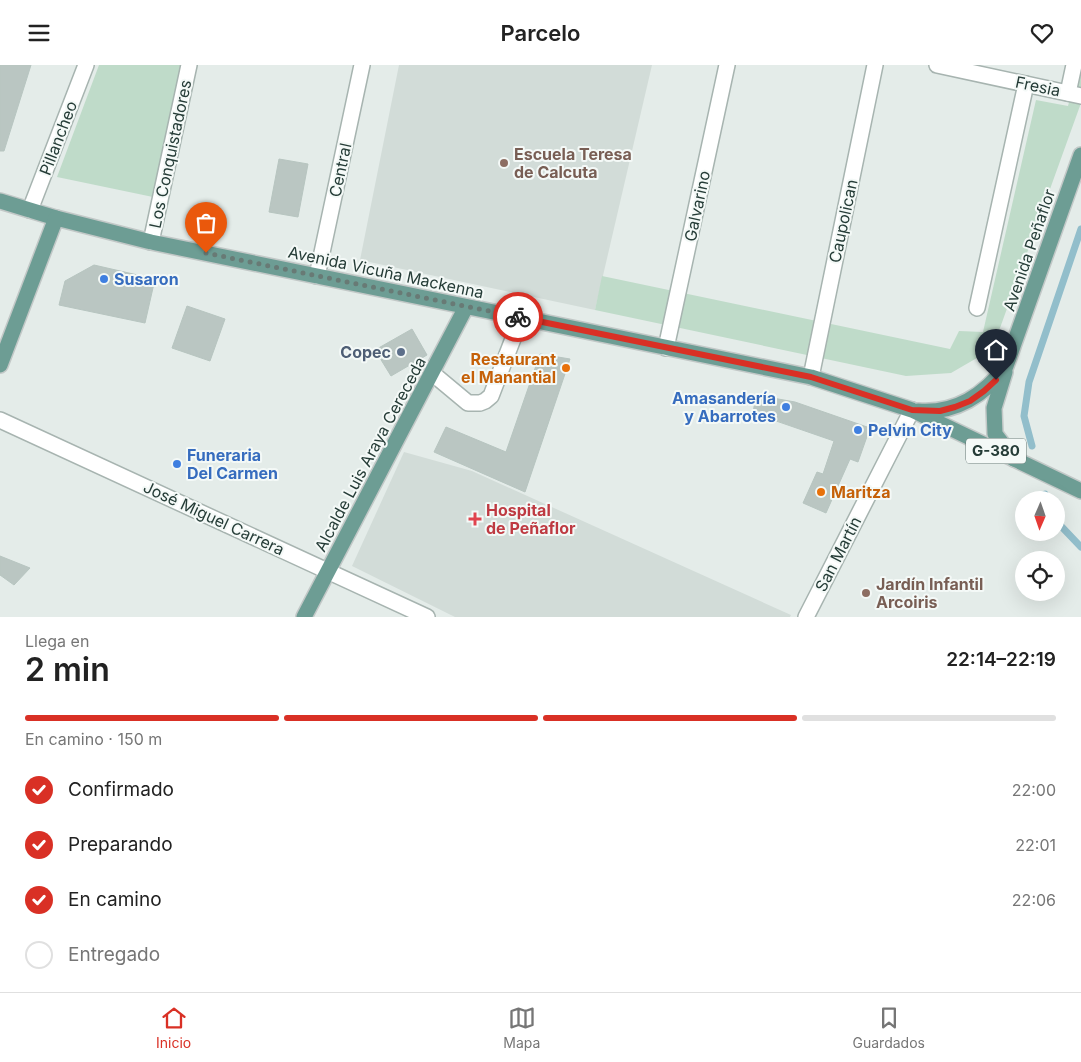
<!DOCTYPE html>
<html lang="es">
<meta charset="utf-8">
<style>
:root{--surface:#fff;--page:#f6f6f6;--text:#222;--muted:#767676;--line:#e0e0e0;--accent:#d93025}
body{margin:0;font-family:Inter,sans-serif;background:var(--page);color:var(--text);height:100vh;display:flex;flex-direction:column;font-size:19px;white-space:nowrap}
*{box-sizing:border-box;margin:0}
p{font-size:16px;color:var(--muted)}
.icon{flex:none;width:28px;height:28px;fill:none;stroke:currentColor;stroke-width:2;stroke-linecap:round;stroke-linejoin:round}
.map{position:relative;height:552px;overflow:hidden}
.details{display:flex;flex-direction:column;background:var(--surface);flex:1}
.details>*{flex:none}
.needle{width:32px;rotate:182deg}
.tools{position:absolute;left:1015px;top:426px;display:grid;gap:10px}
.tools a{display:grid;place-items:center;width:50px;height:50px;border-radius:50%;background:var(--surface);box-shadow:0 5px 20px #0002;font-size:25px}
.pin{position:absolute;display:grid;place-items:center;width:42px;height:42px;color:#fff;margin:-51px -21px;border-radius:50% 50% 50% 0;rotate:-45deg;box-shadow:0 0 5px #0007}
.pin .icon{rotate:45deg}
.courier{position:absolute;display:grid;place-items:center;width:50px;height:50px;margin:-25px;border:4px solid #d93025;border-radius:50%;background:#fff;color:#222;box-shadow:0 1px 6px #0007}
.summary em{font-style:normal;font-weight:600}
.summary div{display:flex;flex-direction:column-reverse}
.summary{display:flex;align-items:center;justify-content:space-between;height:85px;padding:0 25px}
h1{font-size:32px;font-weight:600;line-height:38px}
.bar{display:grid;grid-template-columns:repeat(4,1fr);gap:8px 5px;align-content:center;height:60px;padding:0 25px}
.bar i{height:6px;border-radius:4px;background:var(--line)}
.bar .on{background:var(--accent)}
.bar p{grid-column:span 4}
ol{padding:0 25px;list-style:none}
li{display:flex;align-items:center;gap:15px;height:55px}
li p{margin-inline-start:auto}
li .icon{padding:5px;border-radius:50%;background:var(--accent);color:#fff;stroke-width:4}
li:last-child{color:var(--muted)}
li i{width:28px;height:28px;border:2px solid var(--line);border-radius:50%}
header{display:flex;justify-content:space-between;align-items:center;height:65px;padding:0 25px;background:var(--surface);font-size:22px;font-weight:600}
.tab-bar{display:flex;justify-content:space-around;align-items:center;height:70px;border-top:1px solid var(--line);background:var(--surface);font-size:14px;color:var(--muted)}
.tab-bar a{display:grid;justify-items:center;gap:2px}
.tab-bar .on{color:var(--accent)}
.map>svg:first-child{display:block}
.built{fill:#d2dcd8}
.green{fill:#bfdbc9}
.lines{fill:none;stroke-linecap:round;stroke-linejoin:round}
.stream{stroke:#92becb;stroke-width:7}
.building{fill:#bac6c2;stroke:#b7c5c0}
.minor-casing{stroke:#a7b4b0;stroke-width:18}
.major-casing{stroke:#c2c8c7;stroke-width:18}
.minor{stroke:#fff;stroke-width:15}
.major{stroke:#6d9d94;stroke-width:15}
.done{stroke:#687a75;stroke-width:5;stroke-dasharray:0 9}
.route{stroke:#d93025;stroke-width:6}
.education-dot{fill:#8d6e63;stroke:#f4f9f7;stroke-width:2}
.shop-dot{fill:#3f7fe0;stroke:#f4f9f7;stroke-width:2}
.service-dot{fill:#5c6f8a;stroke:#f4f9f7;stroke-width:2}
.food-dot{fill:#e8710a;stroke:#f4f9f7;stroke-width:2}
.health-dot{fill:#e0444e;stroke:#f4f9f7;stroke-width:2}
.labels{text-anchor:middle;stroke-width:4;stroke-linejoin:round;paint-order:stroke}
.shield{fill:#f4f9f7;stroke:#637571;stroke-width:1}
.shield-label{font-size:15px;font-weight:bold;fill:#253c37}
.street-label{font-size:16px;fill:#253c37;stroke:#f4f9f7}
.education-label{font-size:16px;font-weight:bold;fill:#785e54;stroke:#f4f9f7;text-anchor:start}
.shop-label{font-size:16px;font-weight:bold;fill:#366cbe;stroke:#f4f9f7;text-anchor:start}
.service-label{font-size:16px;font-weight:bold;fill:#4e5e75;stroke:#f4f9f7;text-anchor:end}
.food-label{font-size:16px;font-weight:bold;fill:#c56008;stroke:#f4f9f7;text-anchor:end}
.health-label{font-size:16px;font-weight:bold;fill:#be3a42;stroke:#f4f9f7;text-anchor:start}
</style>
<header><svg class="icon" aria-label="menu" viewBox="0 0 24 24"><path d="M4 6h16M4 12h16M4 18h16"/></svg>Parcelo<svg class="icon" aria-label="heart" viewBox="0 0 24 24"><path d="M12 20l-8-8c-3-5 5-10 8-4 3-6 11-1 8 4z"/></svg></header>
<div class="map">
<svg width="1081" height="552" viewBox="0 0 1081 552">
<rect width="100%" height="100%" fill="#e4ece9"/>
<g class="built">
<path d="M399,0h253l-57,245 -235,-50z"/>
<path d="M404,387l68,19 319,144 -1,2h-335l-103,-51z"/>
</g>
<g class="green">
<path d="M99,0h82l-28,132 -96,-20z"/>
<path d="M1079,0h2v38l-81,225 -18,27 -31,18 -45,3 -311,-66 7,-34 348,73 9,-18 24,1 53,-232 32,6z"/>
</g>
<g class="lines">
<g class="stream">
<path d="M1032,381l-8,-30 5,-34 52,-153"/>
<path d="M1045,429l2,6"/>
<path d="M1056,453l4,7 21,22"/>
</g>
</g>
<g class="building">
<path d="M0,0h31l-27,86h-4z"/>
<path d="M279,94l29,5 -10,53 -29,-5z"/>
<path d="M94,200l61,14 -10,44 -86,-18 6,-24z"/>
<path d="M187,241l38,13 -15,42 -38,-13z"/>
<path d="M412,264l15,26 -36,21 -16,-26z"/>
<path d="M540,289l30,5 -45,133 -91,-40 12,-25 60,25z"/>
<path d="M756,330l39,7 75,26 -12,34 -8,-3 -24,54 -23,-10 14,-31 6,2 11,-33 -81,-28z"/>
<path d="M0,491l30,12 -16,17 -14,-10z"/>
</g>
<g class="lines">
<defs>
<g id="minor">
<path d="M937,0l144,31"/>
<path d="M1068,28l6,-28"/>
<path d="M30,145l56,-145"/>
<path d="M151,177l38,-177"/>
<path d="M317,211l45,-211"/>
<path d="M977,243l49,-224"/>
<path d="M666,283l61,-283"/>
<path d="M432,308l36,30h12l5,-2 6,-5 30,-78"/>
<path d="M811,312l64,-312"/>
<path d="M0,355l427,197"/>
<path d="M806,552l106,-207"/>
</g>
<g id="major">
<path d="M0,136l56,17 95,24 660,135 101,33 169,81"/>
<path d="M0,300l56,-147"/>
<path d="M1005,307l-11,36 1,26 19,25"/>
<path d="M918,346c37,3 67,-16 88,-45l75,-211"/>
<path d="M304,552l162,-310"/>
</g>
</defs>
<use href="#minor" class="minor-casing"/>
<use href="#major" class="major-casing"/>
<use href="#minor" class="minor"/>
<use href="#major" class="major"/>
</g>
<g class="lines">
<path class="done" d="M206,188l312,64"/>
<path class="route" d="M518,252l293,60 101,33 28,1 15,-4 15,-6 14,-10 12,-11"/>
</g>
<g class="education-dot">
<circle cx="504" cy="98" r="5"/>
<circle cx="866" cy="528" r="5"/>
</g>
<g class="shop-dot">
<circle cx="104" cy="214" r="5"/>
<circle cx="786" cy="342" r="5"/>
<circle cx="858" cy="365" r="5"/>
<circle cx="177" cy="399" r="5"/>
</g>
<circle class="service-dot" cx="401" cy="287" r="5"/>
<g class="food-dot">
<circle cx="566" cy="303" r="5"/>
<circle cx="821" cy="427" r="5"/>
</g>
<path class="health-dot" d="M472.5 446.5h5v5h5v5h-5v5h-5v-5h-5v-5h5z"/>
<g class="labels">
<rect class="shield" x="966" y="373.5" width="60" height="25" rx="4"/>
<g class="shield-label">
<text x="996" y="391">G-380</text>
</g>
<g class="street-label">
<text transform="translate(1038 21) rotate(12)" y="6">Fresia</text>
<text transform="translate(58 73) rotate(-69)" y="6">Pillancheo</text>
<text transform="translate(170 89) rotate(-78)" y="6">Los Conquistadores</text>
<text transform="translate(340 105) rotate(-78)" y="6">Central</text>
<text transform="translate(697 141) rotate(-78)" y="6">Galvarino</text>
<text transform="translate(843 156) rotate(-78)" y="6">Caupolican</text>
<text transform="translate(1029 185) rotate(-71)" y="6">Avenida Peñaflor</text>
<text transform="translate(386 207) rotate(12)" y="6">Avenida Vicuña Mackenna</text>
<text transform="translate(370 389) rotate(-62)" y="6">Alcalde Luis Araya Cereceda</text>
<text transform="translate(214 453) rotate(25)" y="6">José Miguel Carrera</text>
<text transform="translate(838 489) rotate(-63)" y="6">San Martín</text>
</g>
<g class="education-label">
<text x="514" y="95">Escuela Teresa<tspan x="514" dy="18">de Calcuta</tspan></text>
<text x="876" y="525">Jardín Infantil<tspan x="876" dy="18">Arcoiris</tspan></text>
</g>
<g class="shop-label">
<text x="114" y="220">Susaron</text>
<text x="776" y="339" text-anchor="end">Amasandería<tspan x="776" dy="18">y Abarrotes</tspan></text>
<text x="868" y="371">Pelvin City</text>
<text x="187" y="396">Funeraria<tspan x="187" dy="18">Del Carmen</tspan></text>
</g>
<g class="service-label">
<text x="391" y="293">Copec</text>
</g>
<g class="food-label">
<text x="556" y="300">Restaurant<tspan x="556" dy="18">el Manantial</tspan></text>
<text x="831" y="433" text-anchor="start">Maritza</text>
</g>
<g class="health-label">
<text x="486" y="451">Hospital<tspan x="486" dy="18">de Peñaflor</tspan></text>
</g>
</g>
</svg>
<div class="tools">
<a><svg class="needle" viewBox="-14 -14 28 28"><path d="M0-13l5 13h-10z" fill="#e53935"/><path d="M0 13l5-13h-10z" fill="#767676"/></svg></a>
<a><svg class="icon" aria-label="locate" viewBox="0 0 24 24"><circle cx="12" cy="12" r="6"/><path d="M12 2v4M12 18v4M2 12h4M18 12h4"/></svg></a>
</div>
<div class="pin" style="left:206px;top:188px;background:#ea580c"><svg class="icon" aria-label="bag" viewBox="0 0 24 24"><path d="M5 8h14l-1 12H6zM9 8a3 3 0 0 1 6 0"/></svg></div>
<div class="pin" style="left:996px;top:315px;background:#1f2937"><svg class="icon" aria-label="home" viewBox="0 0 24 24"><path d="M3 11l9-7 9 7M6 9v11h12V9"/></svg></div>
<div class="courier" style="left:518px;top:252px"><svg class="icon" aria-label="bike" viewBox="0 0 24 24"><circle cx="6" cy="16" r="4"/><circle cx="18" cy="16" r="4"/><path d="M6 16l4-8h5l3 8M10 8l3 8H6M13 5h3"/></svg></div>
</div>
<section class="details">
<div class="summary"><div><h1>2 min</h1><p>Llega en</p></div><em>22:14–22:19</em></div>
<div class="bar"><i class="on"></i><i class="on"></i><i class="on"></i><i></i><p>En camino · 150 m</p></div>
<ol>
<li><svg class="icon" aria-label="check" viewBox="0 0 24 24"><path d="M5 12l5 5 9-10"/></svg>Confirmado<p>22:00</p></li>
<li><svg class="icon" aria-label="check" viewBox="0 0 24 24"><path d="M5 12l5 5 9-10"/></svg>Preparando<p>22:01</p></li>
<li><svg class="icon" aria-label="check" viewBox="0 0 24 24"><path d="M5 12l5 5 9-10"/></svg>En camino<p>22:06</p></li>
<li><i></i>Entregado</li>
</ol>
</section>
<nav class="tab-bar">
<a class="on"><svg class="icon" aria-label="home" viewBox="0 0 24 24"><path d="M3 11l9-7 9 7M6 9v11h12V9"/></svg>Inicio</a>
<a><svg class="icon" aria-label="map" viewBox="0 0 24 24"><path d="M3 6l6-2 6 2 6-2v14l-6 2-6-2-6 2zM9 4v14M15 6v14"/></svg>Mapa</a>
<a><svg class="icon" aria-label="saved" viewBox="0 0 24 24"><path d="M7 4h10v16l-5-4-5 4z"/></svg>Guardados</a>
</nav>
